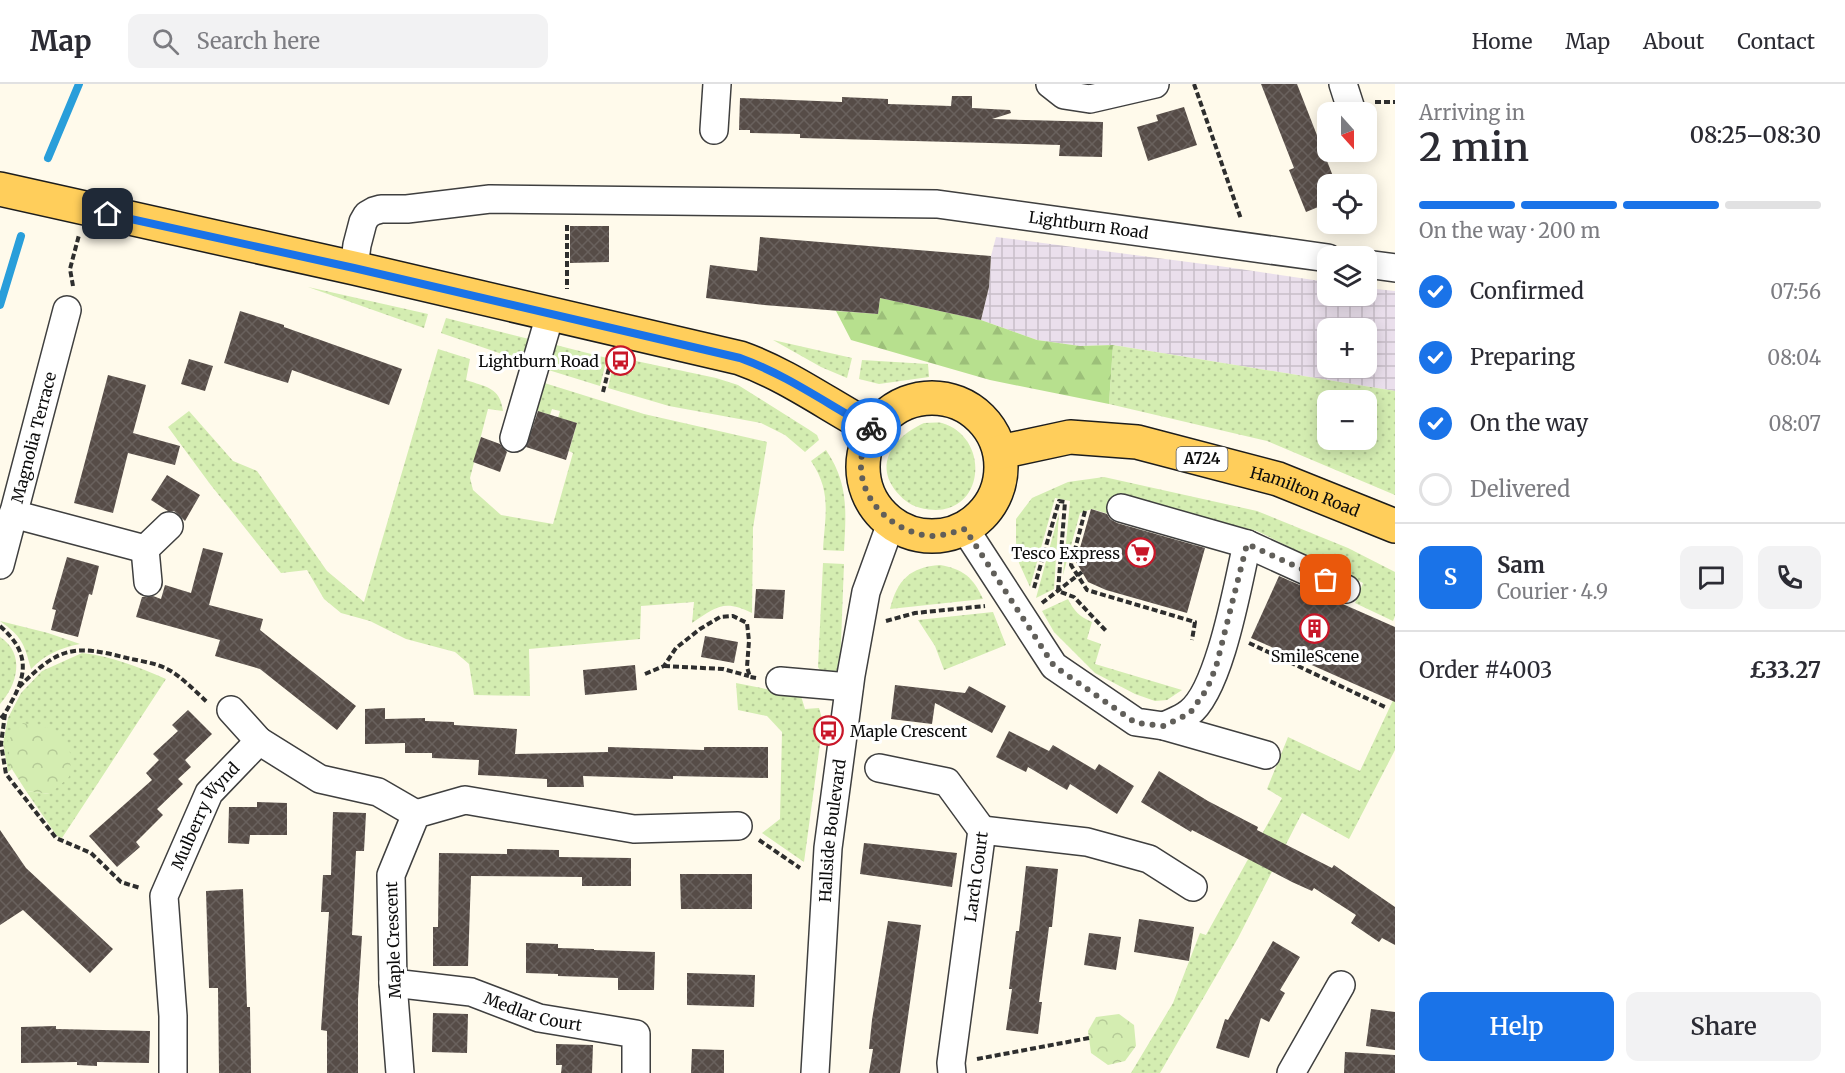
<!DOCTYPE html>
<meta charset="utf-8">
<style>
:root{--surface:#fff;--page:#f2f2f3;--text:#2b2b33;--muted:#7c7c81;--line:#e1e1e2;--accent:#1a73e8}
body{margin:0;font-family:Merriweather,serif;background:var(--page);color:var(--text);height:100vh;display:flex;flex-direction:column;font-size:22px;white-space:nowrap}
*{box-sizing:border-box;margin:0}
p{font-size:20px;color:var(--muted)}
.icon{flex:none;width:33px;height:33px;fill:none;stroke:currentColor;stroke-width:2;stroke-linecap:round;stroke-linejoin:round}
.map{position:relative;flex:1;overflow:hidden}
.panel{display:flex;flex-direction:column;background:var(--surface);width:450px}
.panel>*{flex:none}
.needle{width:39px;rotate:159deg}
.buttons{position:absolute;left:1317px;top:18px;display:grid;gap:12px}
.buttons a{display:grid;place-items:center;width:60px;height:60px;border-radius:12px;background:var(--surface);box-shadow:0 3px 15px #0003;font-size:30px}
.pin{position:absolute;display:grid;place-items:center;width:51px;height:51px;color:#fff;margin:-26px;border-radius:12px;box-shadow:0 3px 9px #0006}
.courier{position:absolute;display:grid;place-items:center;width:60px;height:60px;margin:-30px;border:4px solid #1a73e8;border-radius:50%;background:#fff;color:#222;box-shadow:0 2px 8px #0007}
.overview em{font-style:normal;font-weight:600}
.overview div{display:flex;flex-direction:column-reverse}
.overview{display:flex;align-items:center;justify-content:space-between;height:102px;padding:0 24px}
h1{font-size:39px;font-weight:600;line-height:45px}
.bar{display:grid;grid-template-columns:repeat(4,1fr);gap:9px 6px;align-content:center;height:72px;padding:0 24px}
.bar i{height:8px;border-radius:4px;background:var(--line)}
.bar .on{background:var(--accent)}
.bar p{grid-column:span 4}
.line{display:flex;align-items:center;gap:15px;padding:0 24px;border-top:2px solid var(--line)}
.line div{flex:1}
.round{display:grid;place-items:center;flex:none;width:63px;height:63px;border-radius:12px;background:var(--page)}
ol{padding:0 24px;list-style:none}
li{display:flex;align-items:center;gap:18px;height:66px}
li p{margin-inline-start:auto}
li .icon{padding:6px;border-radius:50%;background:var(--accent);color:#fff;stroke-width:4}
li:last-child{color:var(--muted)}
li i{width:33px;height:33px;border:3px solid var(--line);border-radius:50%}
.cta{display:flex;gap:12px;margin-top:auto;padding:12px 24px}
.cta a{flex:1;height:69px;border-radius:12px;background:var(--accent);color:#fff;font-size:24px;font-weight:600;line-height:69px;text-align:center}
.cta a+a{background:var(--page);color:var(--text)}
header{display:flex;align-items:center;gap:36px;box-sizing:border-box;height:84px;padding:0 30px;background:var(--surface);border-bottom:2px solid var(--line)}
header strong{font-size:28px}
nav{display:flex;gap:33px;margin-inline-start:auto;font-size:21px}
.search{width:420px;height:54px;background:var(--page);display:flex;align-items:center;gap:15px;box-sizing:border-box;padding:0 21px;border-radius:12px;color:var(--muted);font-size:22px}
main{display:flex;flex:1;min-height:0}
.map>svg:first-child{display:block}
.industrial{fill:url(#industrial-grid);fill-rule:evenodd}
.grass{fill:url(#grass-dots);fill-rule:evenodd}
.forest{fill:url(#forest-firs)}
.park{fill:url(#park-crowns)}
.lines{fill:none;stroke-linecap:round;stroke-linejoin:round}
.stream{stroke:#299eda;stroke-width:8}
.building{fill:url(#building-cross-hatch)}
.minor-casing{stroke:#3f3f3f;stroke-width:30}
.major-casing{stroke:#1d1d1d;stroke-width:36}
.path{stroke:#2e2e2e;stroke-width:4;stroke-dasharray:6 3;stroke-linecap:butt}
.minor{stroke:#fff;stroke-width:27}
.major{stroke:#ffce5b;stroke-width:33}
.done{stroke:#615f5a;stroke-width:6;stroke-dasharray:0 10.8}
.route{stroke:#1a73e8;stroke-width:8}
.labels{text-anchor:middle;stroke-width:6;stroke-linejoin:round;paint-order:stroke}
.shield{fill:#fff;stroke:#555;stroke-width:1.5}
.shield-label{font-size:15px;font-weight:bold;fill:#0c0c0c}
.street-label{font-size:16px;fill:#0c0c0c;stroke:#fff}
.poi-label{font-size:16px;fill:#0c0c0c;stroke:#fff;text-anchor:end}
</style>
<header>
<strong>Map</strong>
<div class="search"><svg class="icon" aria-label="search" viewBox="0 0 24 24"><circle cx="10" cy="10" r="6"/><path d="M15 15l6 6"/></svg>Search here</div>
<nav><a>Home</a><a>Map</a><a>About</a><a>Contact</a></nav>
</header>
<main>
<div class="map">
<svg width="1395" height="989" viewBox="0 0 1395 989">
<defs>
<pattern id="industrial-grid" width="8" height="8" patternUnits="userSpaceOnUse" patternTransform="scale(1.5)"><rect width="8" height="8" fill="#eadfec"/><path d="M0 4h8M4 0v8" fill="none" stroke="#c8bec9"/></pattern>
<pattern id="grass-dots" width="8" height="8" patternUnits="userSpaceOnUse" patternTransform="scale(1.5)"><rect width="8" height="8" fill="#d4edb1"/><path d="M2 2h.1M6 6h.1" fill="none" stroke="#b5ca97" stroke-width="1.8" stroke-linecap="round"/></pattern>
<pattern id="forest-firs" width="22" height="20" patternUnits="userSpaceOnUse" patternTransform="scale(1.5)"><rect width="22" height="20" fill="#b7e08e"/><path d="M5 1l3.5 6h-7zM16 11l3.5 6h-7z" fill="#9cbf79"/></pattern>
<pattern id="park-crowns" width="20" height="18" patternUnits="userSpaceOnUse" patternTransform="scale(1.5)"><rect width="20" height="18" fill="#d4edb1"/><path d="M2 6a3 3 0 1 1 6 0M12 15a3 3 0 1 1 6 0" fill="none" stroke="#b5ca97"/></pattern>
<pattern id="building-cross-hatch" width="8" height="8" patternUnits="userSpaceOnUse" patternTransform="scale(1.5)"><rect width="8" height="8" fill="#564c47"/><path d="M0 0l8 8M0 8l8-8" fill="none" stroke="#69615d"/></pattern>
</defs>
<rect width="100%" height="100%" fill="#fffaeb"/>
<path class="industrial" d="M996,153l223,29 108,16 1,14h38l1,-8 28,3v100l-282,-46 -33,1 -43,-6 -56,-20 8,-33 2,-31zM1328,244h38v40h-38z"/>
<g class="grass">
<path d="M308,203l120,27 -4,14z"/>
<path d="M446,234l87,22 -8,22 -84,-29z"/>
<path d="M773,256l79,18 -5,20 -26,-11z"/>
<path d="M552,260l55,14 -7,28 -58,-18z"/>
<path d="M1113,261l282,46v104l-128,-54 -158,-37zM1328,316h38v40h-38z"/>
<path d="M438,265l32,10 -4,21c20,7 34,7 37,31l-15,-2 -18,69 3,12 28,25 52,9 20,-71 -4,-2 8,-28 -19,-5 2,-7 -8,-2 -2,6 -19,-6 7,-28 106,33 123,28 -14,86 -1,85c-28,-14 -36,-6 -60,10l2,-21 -53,4 -1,33 -111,10 1,47 -56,-1 -5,-31 -14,-12 -49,-13 -36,-18 -29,-8 -17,-14 -17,-29 -26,3 -71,-89 -42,-57 21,-16 44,50 24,10 70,100 37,31z"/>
<path d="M862,276l66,4 1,13 -50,7 -20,-5z"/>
<path d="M636,277l80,17 22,7 70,44 9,6 2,5 -14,12 -20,-17 -24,-12 -92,-17 -61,-18 5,-22 20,5z"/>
<path d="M924,339c6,0 13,-1 18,0 47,14 44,86 -6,87 -10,0 -23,-3 -30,-9 -36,-30 -17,-62 18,-78z"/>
<path d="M826,366c23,34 20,62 18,101l-21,-1c2,-35 9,-58 -12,-89z"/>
<path d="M1104,393l153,34 91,37 47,24v44l-2,5 -38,-18 8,-20 -106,-52 -143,-35 -5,18 -17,-5 -12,4 -17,62 7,-74 -15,-3 -25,89 -11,-24 -3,-20v-24l16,-21 36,-16z"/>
<path d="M1059,429l-5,76 -18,9z"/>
<path d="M823,479l21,1 -4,104 -5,5h-13l-4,-6z"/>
<path d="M940,481c23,4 33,12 43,34l-93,10c7,-29 20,-42 50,-44z"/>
<path d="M1068,515c6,12 12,18 24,23l-5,17 14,5 -6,20 87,26 -15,10 -12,1 -20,-7 -40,-21 -41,-41 -12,-21z"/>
<path d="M993,528l13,33 -62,25 -9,-24 -17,-26z"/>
<path d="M0,537l48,12 32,11c-20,4 -34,10 -49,25 -7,-26 -9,-32 -31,-48z"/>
<path d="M0,553c26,17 17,48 0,67z"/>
<path d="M82,569c30,3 56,14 84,26l-104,159 -5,-2 -31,-45 24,3 -40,-28 2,3 -4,3 -5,-29 5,-25 13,-25 21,-22z"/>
<path d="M736,599l65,13 4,13 14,-1 4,14 -19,140 -42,-29 18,-14 2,-87 -15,-16 -29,-6z"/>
<path d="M1395,612v54l-46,89 -47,-26 -64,125 -78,135h-29l42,-70 27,-70 6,2 76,-137 -15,-9 21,-52 72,34z"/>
</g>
<path class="forest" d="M880,214l101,22 56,20 43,6 33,-1 -4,59 -119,-24 -139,-40 -15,-29 42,3z"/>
<g class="park">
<path d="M23,639l30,6 18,25 -2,23 -19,17 -24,-3 -16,-25 -2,-26z"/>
<path d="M1119,930l15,11 2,21 -11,15 -17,4 -17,-12 -3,-22 8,-14z"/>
</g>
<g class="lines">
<g class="stream">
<path d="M48,74l31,-74"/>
<path d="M0,221l21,-69"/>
</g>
</g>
<g class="building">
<path d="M1261,0h36l39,100h-8v19l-22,9 -17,-42 5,-2z"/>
<path d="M952,12h20v12l38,2 1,3 -19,6 111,3 -1,35 -43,-1 1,-11 -260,-7v-4l-50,-1v-3h-11l1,-32 102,4v-5l46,2v5l63,2z"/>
<path d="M1184,23l13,38 -49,16 -11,-34 21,-6 -2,-6z"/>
<path d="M570,142h39v36l-39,1z"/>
<path d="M760,153l231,19 -2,31 -8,33 -101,-22 -2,16 -114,-9 -58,-7 4,-33 47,6z"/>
<path d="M240,227l44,14v2l118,42 -13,36 -97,-35 -4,13 -64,-20z"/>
<path d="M189,275l24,7 -8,25 -24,-7z"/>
<path d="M108,291l38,10 -13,48 47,13 -5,19 -47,-12 -15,60 -39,-10z"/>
<path d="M538,327l39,12 -11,37 -40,-13z"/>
<path d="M481,353l19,7 7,8 -7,20 -27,-10z"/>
<path d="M167,391l33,20 -15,26 -11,-10h-6l-17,-11z"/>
<path d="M1091,425l16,5 3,5 7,4 88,25 -18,65 -81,-23 -18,-8 -12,-20z"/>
<path d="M203,464l20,5 -14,52 54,14 -3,11 96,76 -19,24 -77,-61 -45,-13 5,-16 -84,-23 6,-20 11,-1 8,3 4,-14 26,8z"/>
<path d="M67,473l32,9 -7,29 -3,-1 -11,43 -27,-7 5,-20 -4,-1z"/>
<path d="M1279,492l116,51v75l-144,-64z"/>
<path d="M756,505l29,1 -2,29 -29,-1z"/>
<path d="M705,552l33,6 -4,21 -33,-6z"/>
<path d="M635,581l2,25 -52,5 -2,-25z"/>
<path d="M895,601l70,8 4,-7 37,20 -14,27 -57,-30 -3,21 -41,-5z"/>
<path d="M385,624v11l40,-1v3l29,1v3l63,4 -2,25 93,-2v-5l96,3v-3h64v31l-95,-2v3l-90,-3 1,11h-37v-8l-69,-4 1,-15 -47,-2v-5h-27v-10l-40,1v-35z"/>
<path d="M188,626l24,24 -27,26 6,7 -13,12 5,5 -26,25 6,6 -27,27 4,5 -23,20 -28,-31 63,-56 -6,-7 13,-13 -6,-6 25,-23 -6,-6z"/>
<path d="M1009,647l40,20 4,-6 42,25 4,-6 35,22 -17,28 -47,-30 -3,6 -39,-23 -2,5 -30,-15z"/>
<path d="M1159,687l49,30 50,26 -1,3 75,38 2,-3 61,42v38l-13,-7 -3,4 -28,-19 5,-8 -42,-27 -2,3 -20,-9 -100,-52 -1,2 -50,-30z"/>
<path d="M257,718l30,1v32h-37l-1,9 -21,-1 1,-36h28z"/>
<path d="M333,728l33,1 -2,38h-8l-4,84 10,1 -4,63v74h-31v-42l-6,-1 8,-118h-8l2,-37h8z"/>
<path d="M0,746l26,38 87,81 -23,24 -67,-63 -23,15z"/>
<path d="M864,759l93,10 -5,34 -92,-13z"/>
<path d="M507,765l52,1v7l72,1v28h-49v-9l-111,-1 -3,90h-35v-39h5l1,-74 68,1z"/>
<path d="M1026,782l32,3 -6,58h-3l-10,75h3l-4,32 -32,-4 6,-41h-3l7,-58h3z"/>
<path d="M680,790h72v35h-71z"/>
<path d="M243,805l4,118h3l1,66h-32l-1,-85h-9l-3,-97z"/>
<path d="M1139,835l55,8 -5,34 -55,-9z"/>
<path d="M888,837l33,4 -21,148h-31l4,-24h-4l3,-29z"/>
<path d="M1089,849l32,4 -5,33 -32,-5z"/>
<path d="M1273,857l27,16 -20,33 5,3 -16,29 -8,-4 -12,40 -33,-10 9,-29 3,1z"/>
<path d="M526,859l32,1v4l36,1v1l61,2 -1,38h-36v-12l-60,-2v-2l-32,-1z"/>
<path d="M687,889l68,2 -1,32 -67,-2z"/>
<path d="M1371,925l24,3v38l-29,-4z"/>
<path d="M433,929l35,1 -1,39 -35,-1z"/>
<path d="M56,942v3l94,2 -1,32 -52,-1v4l-20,-1v-3l-56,1v-36z"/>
<path d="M556,960l37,1 -1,28h-31l1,-8h-6z"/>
<path d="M692,965l32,1v23h-33z"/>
<path d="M1345,968l50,3v18h-51z"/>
</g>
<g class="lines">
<defs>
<g id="minor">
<path d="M1050,0l14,11 26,4 65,-15"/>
<path d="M1343,0l9,28"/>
<path d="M714,46l3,-46"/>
<path d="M1366,180l29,4"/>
<path id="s1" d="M354,184l3,-23 6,-23 4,-7 7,-4 7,-2h26l83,-10 447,5 391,54"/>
<path d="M514,354l36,-123"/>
<path d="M1121,424l126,36 99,45"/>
<path d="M13,430l132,35"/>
<path d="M965,445l89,137 82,56 28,4 102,29"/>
<path id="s2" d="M0,481l67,-255"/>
<path d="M148,498l-3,-33 24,-23"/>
<path d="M780,597l69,6"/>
<path d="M231,626l28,31"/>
<path d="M1164,642c8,-4 18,-7 25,-13 31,-23 49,-130 58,-169"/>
<path d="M879,684l68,14 35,48"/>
<path id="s3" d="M393,899l78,9 68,26 97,16v39"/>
<path id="s4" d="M173,989v-57l-9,-120 45,-103 50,-52 61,38 58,13 38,22"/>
<path d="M400,989l-7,-90 -2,-108 25,-61 49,-14 169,29 104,-3"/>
<path id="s5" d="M815,989l13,-225 23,-173 15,-83 25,-69"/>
<path id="s6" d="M952,989l-1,-10 31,-233 105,12 62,17 44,28"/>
<path d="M1291,989l50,-88"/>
</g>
<g id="major">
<path d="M0,105l354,79 386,90c48,17 88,47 133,71"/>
<circle cx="932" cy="383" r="69"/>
<path id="s7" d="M1000,368l70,-15 67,5 141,37 117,47"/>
</g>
</defs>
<use href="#minor" class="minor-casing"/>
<use href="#major" class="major-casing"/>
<g class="path">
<path d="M1194,0l47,135"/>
<path d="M1375,18h20"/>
<path d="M567,141v64"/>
<path d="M73,202l-3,-17 9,-34"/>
<path d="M603,308l7,-28"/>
<path d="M1085,427l-14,54 16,25 108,32 -3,18"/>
<path d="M1034,504l25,-87 6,1 -7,89 16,6 33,35"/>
<path d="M1042,519l40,-31"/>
<path d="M886,537l29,-8 70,-7"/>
<path d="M0,542c26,23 29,43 13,73 -4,7 -7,14 -13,20"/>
<path d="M1249,559l136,64"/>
<path d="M664,582l59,3 26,7"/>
<path d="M645,590l19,-8 12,-18 24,-19 20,-12 13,-1 14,7 2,18 -2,26 3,10 6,1"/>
<path d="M19,603c40,-40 54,-43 108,-29 13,3 29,5 40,11 13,6 29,23 40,33"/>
<path d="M5,630l-4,30 5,30 50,64 35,15 30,29 19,6"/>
<path d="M759,756l41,28"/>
<path d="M977,975l112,-21"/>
</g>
<use href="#minor" class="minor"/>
<use href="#major" class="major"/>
</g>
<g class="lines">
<path class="done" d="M871,344l2,1c-30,43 0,93 46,105 15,5 32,-1 46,-5l89,137 82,57 28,3 26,-13 17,-24 9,-22 31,-123 79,36"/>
<path class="route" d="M108,130l246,54 386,90c47,17 87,46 131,70"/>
</g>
<defs>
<symbol id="bus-ring" viewBox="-11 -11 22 22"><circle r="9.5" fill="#fff" stroke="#c91729" stroke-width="1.5"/><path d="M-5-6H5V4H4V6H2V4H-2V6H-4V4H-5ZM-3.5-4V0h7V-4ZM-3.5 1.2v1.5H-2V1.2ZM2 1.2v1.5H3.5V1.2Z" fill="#c91729"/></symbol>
<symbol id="supermarket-ring" viewBox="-11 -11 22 22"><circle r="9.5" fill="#fff" stroke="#c91729" stroke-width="1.5"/><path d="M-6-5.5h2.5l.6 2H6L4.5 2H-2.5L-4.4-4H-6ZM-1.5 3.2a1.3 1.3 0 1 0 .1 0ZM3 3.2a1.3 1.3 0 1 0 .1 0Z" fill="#c91729"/></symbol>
<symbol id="building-ring" viewBox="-11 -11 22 22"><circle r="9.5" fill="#fff" stroke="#c91729" stroke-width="1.5"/><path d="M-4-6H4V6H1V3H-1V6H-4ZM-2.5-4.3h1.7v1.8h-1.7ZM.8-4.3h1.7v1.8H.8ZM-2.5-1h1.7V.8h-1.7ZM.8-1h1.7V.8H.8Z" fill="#c91729"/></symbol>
</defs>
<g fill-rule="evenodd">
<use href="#bus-ring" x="604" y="260" width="33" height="33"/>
<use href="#supermarket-ring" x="1124" y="452" width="33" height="33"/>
<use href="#building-ring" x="1298" y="528" width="33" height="33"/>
<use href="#bus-ring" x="812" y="630" width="33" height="33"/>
</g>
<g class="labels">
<rect class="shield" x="1176.5" y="363" width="51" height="24" rx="4.5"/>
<g class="shield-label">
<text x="1202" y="380">A724</text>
</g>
<g class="street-label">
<text dy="6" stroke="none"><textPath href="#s1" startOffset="780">Lightburn Road</textPath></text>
<text dy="6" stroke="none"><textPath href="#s2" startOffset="132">Magnolia Terrace</textPath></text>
<text dy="6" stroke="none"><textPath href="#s7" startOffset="314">Hamilton Road</textPath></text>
<text dy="6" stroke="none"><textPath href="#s4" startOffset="268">Mulberry Wynd</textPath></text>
<text dy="6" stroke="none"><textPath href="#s5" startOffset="243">Hallside Boulevard</textPath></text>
<text dy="6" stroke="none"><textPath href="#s6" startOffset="198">Larch Court</textPath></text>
<text transform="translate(393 856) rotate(-92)" y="6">Maple Crescent</text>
<text dy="6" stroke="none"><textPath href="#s3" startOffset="144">Medlar Court</textPath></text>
</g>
<g class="poi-label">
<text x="599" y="283">Lightburn Road</text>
<text x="1120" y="475">Tesco Express</text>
<text x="1315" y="578" text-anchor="middle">SmileScene</text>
<text x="850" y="653" text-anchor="start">Maple Crescent</text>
</g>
</g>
</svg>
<div class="buttons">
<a><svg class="needle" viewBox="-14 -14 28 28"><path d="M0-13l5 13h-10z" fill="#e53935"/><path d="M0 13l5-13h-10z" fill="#7c7c81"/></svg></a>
<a><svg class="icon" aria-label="locate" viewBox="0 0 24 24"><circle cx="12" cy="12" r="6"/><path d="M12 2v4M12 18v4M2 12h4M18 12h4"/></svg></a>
<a><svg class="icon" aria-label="layers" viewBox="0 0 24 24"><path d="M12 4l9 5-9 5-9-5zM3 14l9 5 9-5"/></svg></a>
<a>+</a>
<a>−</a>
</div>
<div class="pin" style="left:1326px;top:496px;background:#ea580c"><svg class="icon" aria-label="bag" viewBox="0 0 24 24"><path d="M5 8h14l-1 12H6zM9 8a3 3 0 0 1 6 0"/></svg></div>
<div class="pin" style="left:108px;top:130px;background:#1f2937"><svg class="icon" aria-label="home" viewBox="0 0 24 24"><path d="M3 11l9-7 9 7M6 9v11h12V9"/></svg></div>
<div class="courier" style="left:871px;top:344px"><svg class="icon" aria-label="bike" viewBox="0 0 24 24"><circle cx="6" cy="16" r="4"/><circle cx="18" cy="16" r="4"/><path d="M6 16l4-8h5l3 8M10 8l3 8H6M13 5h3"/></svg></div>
</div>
<section class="panel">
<div class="overview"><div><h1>2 min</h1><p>Arriving in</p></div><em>08:25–08:30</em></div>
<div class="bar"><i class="on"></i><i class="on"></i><i class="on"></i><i></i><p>On the way · 200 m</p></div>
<ol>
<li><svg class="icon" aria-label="check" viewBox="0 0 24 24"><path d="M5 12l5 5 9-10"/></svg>Confirmed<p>07:56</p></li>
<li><svg class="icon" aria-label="check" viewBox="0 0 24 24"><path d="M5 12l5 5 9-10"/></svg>Preparing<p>08:04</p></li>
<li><svg class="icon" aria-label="check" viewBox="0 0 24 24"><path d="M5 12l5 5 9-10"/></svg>On the way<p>08:07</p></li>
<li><i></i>Delivered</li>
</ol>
<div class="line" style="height:108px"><b class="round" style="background:var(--accent);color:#fff">S</b><div><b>Sam</b><p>Courier · 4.9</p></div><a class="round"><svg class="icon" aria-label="chat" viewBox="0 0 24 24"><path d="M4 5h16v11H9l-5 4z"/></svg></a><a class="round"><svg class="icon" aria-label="phone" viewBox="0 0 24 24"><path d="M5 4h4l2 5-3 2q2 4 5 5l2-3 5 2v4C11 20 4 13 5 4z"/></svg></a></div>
<div class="line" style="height:78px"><div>Order #4003</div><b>£33.27</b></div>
<div class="cta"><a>Help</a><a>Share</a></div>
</section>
</main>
